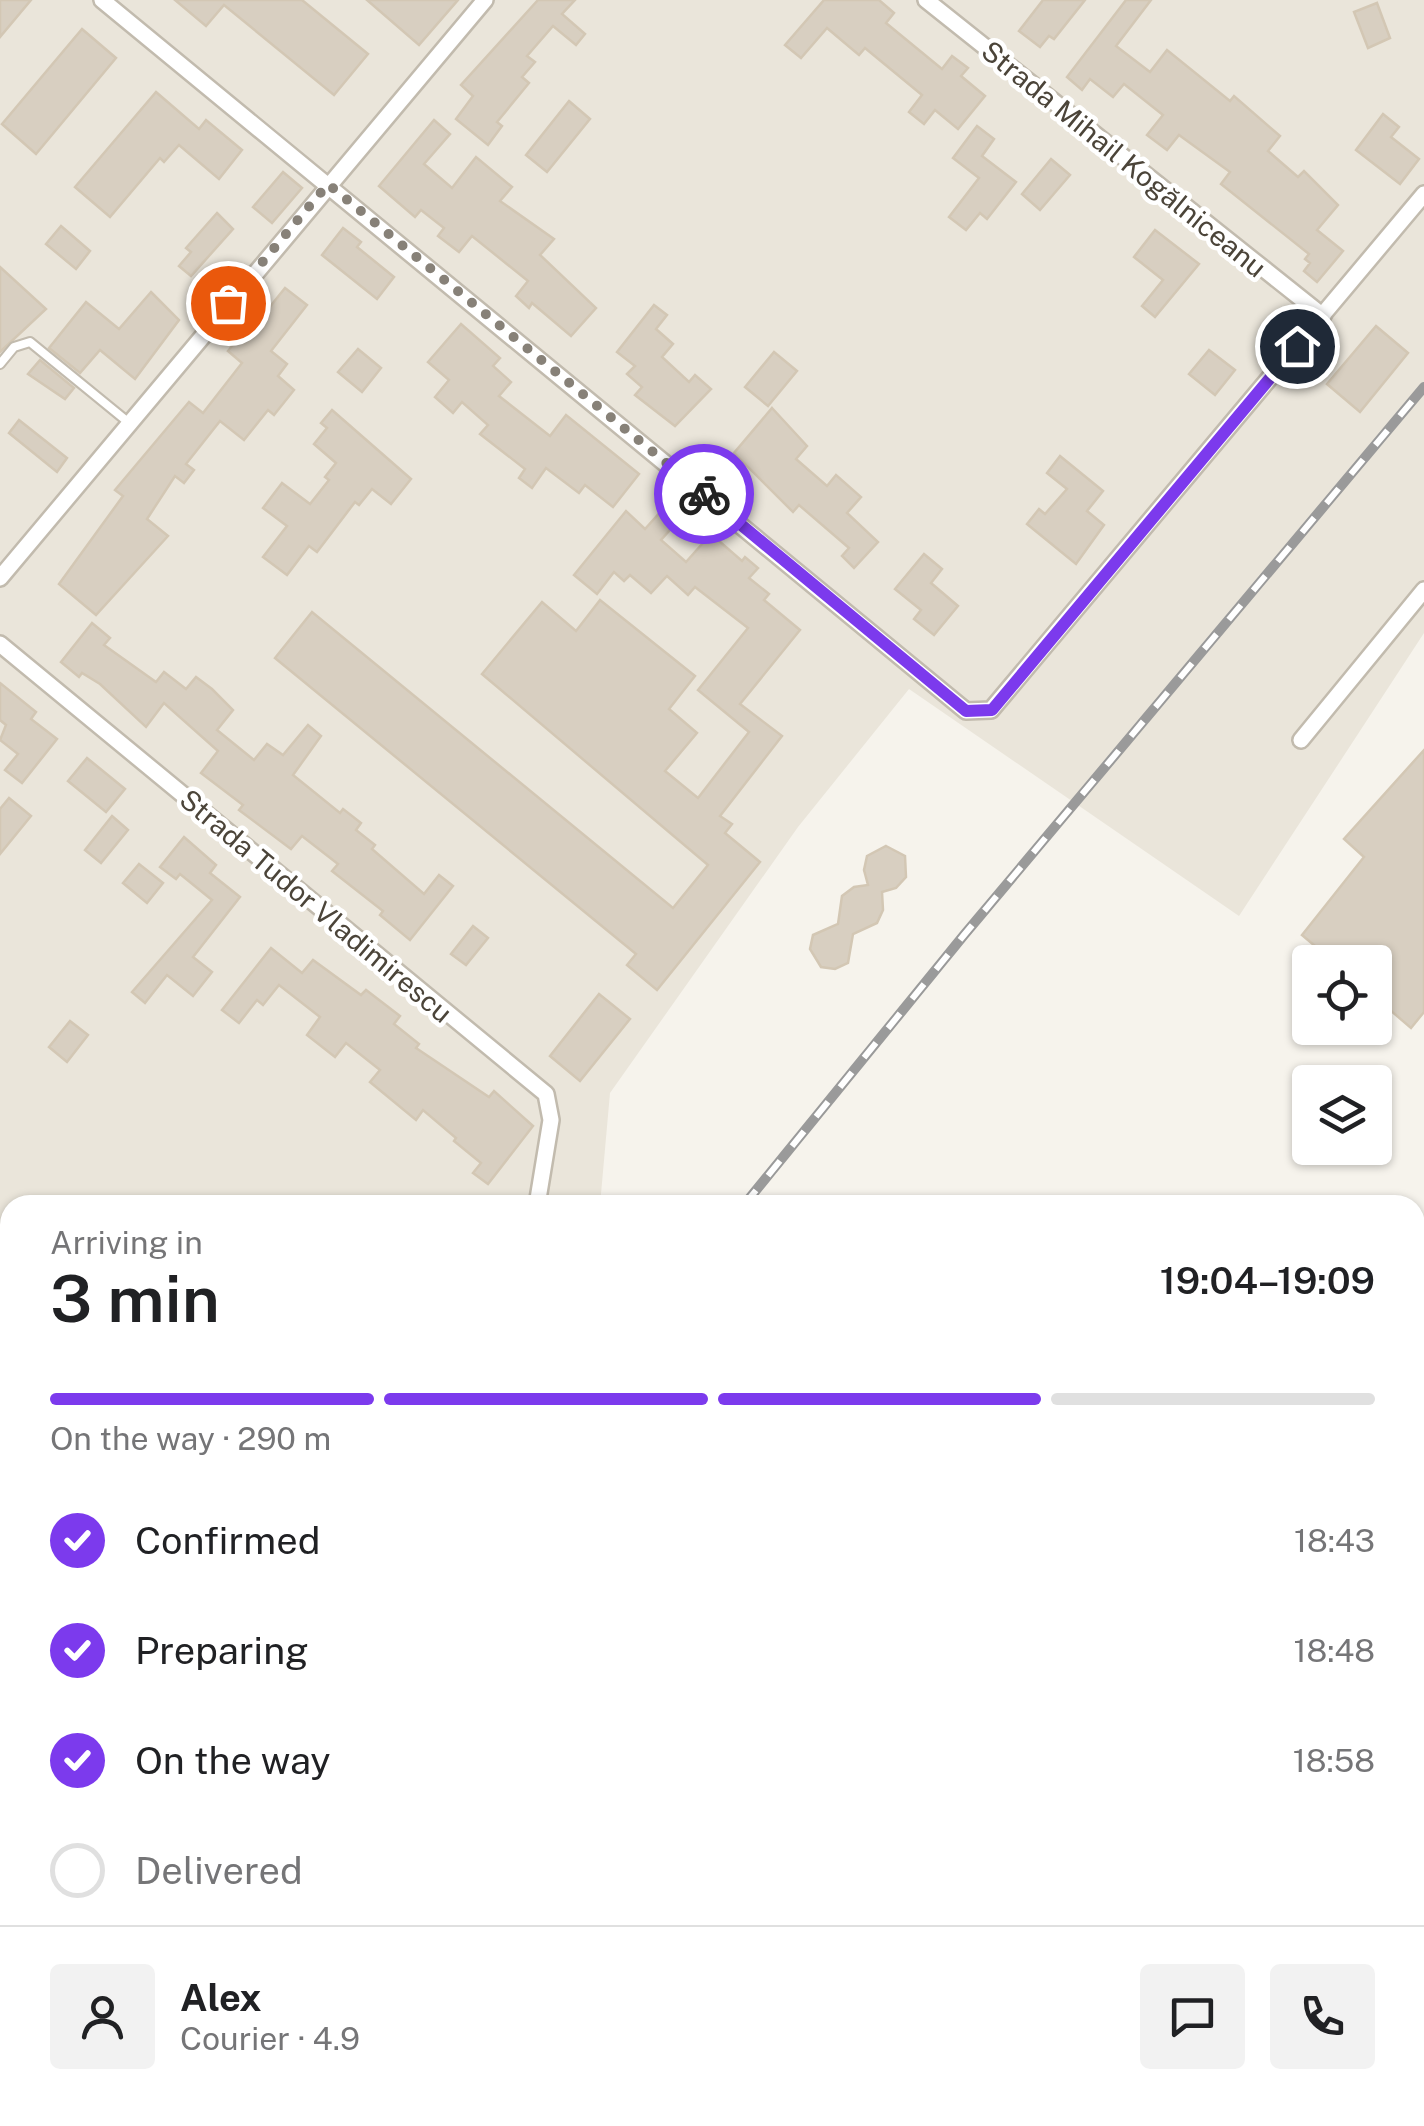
<!DOCTYPE html>
<meta charset="utf-8">
<style>
:root{--surface:#fff;--page:#f2f2f2;--text:#202124;--muted:#757577;--line:#e0e0e0;--accent:#7c3aed}
body{margin:0;font-family:"Public Sans",sans-serif;background:var(--page);color:var(--text);height:100vh;display:flex;flex-direction:column;font-size:38px;white-space:nowrap}
*{box-sizing:border-box;margin:0}
p{font-size:32px;color:var(--muted)}
.icon{flex:none;width:55px;height:55px;fill:none;stroke:currentColor;stroke-width:2;stroke-linecap:round;stroke-linejoin:round}
.map{position:relative;flex:1;overflow:hidden}
.side{position:absolute;left:0px;top:1195px;width:1425px;height:932px;display:flex;flex-direction:column;background:var(--surface);border-radius:30px 30px 0 0;box-shadow:0 2px 8px #0004}
.side>*{flex:none}
.buttons{position:absolute;left:1292px;top:945px;display:grid;gap:20px}
.buttons a{display:grid;place-items:center;width:100px;height:100px;border-radius:10px;background:var(--surface);box-shadow:0 2px 8px #0004;font-size:50px}
.pin{position:absolute;display:grid;place-items:center;width:85px;height:85px;color:#fff;margin:-42px;border:5px solid #fff;border-radius:50%;box-shadow:0 2px 10px #0007}
.courier{position:absolute;display:grid;place-items:center;width:100px;height:100px;margin:-50px;border:8px solid #7c3aed;border-radius:50%;background:#fff;color:#222;box-shadow:0 2px 12px #0007}
.headline em{font-style:normal;font-weight:600}
.headline div{display:flex;flex-direction:column-reverse}
.headline{display:flex;align-items:center;justify-content:space-between;height:170px;padding:0 50px}
h1{font-size:65px;font-weight:600;line-height:75px}
.bar{display:grid;grid-template-columns:repeat(4,1fr);gap:15px 10px;align-content:center;height:120px;padding:0 50px}
.bar i{height:12px;border-radius:8px;background:var(--line)}
.bar .current{background:var(--accent)}
.bar p{grid-column:span 4}
.line{display:flex;align-items:center;gap:25px;padding:0 50px;border-top:2px solid var(--line)}
.line div{flex:1}
.round{display:grid;place-items:center;flex:none;width:105px;height:105px;border-radius:10px;background:var(--page)}
ol{padding:0 50px;list-style:none}
li{display:flex;align-items:center;gap:30px;height:110px}
li p{margin-inline-start:auto}
li .icon{padding:10px;border-radius:50%;background:var(--accent);color:#fff;stroke-width:4}
li:last-child{color:var(--muted)}
li i{width:55px;height:55px;border:5px solid var(--line);border-radius:50%}
.map>svg:first-child{display:block}
.residential{fill:#eae5da}
.building{fill:#d8cfc1;stroke:#d3c7b4;stroke-width:2.5}
.lines{fill:none;stroke-linecap:round;stroke-linejoin:round}
.lane-casing{stroke:#c2bbae;stroke-width:12}
.street-casing{stroke:#c2bbae;stroke-width:20}
.secondary-casing{stroke:#d6c79b;stroke-width:28}
.path{stroke:#c4b79f;stroke-width:4;stroke-dasharray:5 5;stroke-linecap:butt}
.lane{stroke:#fff;stroke-width:8}
.street{stroke:#fff;stroke-width:15}
.secondary{stroke:#fff3cd;stroke-width:22}
.rail-casing{stroke:#9a9a9a;stroke-width:10}
.rail{stroke:#fff;stroke-width:6;stroke-dasharray:19;stroke-linecap:butt}
.done{stroke:#878178;stroke-width:10;stroke-dasharray:0 18}
.route{stroke:#7c3aed;stroke-width:12}
.labels{text-anchor:middle;stroke-width:9;stroke-linejoin:round;paint-order:stroke}
.street-label{font-size:28px;fill:#4b4439;stroke:#fff}
</style>
<div class="map">
<svg width="1424" height="2126" viewBox="0 0 1424 2126">
<rect width="100%" height="100%" fill="#f6f3ec"/>
<path class="residential" d="M0,0h1424v633l-185,283 -330,-227 -111,138 -188,266 -10,112h-590v913h71l-7,8h-74z"/>
<g class="building">
<path d="M0,0h31l-31,37z"/>
<path d="M175,0h127l66,54 -34,41 -110,-90 -18,21z"/>
<path d="M367,0h91l-39,45z"/>
<path d="M538,0h37l-13,14 23,20 -9,11 -23,-19 -26,30 8,6 -13,15 7,6 -32,39 5,4 -14,19 -32,-26 17,-23 -12,-11z"/>
<path d="M824,0h55l15,13 -8,10 56,46 10,-13 16,12 -7,8 24,20 -27,33 -23,-19 -11,14 -15,-12 13,-17 -57,-47 -6,7 -32,-27 -26,30 -16,-13z"/>
<path d="M1043,0h42l-31,39 -5,-3 -9,11 -21,-16z"/>
<path d="M1126,0h25l-35,46 34,26 17,-22 63,51 4,-5 46,40 -12,15 30,26 6,-6 34,34 -21,25 26,21 -26,31 -13,-11 6,-8 -5,-4 4,-5 -88,-70 9,-12 -51,-37 -12,15 -20,-15 16,-20 -39,-31 -11,13 -23,-18 -8,11 -15,-13z"/>
<path d="M1377,3l13,35 -22,10 -14,-36z"/>
<path d="M82,29l34,29 -80,96 -34,-30z"/>
<path d="M156,92l43,37 7,-9 36,30 -23,29 -40,-34 -15,17 -4,-4 -50,59 -35,-30z"/>
<path d="M569,101l21,18 -43,53 -21,-17z"/>
<path d="M1383,114l16,13 -8,10 28,22 -19,25 -44,-34z"/>
<path d="M434,120l16,14 -26,30 28,24 24,-31 36,30 -12,14 54,38 -14,16 56,53 -25,28 -39,-33 -3,5 -13,-12 12,-15 -56,-45 -13,16 -21,-16 6,-8 -23,-18 -6,7 -36,-31z"/>
<path d="M977,126l17,13 -12,17 34,26 -29,37 -7,-6 -14,17 -17,-13 30,-39 -26,-20z"/>
<path d="M1051,159l19,16 -30,35 -18,-16z"/>
<path d="M283,172l19,16 -30,35 -19,-16z"/>
<path d="M217,213l16,16 -42,47 -12,-10 12,-14 -5,-4z"/>
<path d="M61,226l29,25 -14,18 -30,-25z"/>
<path d="M343,228l18,14 -4,5 37,30 -17,22 -55,-44z"/>
<path d="M1155,230l44,34 -44,53 -13,-11 21,-26 -29,-23z"/>
<path d="M0,267l46,42 -46,43z"/>
<path d="M285,288l22,17 -36,46 16,13 -9,12 16,14 -20,25 -6,-5 -24,30 -24,-19 -34,43 8,6 -10,13 -9,-7 -28,43 21,17 -72,79 -37,-31 64,-88 -8,-6 74,-88 14,11 39,-50 -14,-12 17,-21 4,3z"/>
<path d="M151,292l28,28 -44,59 -35,-29 -20,23 -31,-25 37,-46 33,27z"/>
<path d="M654,305l13,10 -11,14 17,15 -11,13 27,25 6,-7 16,14 -36,37 -40,-31 7,-8 -15,-13 8,-8 -18,-14z"/>
<path d="M461,324l39,34 -7,8 18,16 -12,14 51,40 16,-21 73,59 -26,33 -28,-22 -6,8 -33,-25 -14,20 -13,-10 6,-9 -45,-35 8,-9 -26,-23 -9,11 -18,-16 14,-17 -21,-18z"/>
<path d="M1376,326l32,27 -48,59 -33,-28z"/>
<path d="M358,349l23,19 -19,24 -24,-20z"/>
<path d="M1209,350l26,20 -20,25 -26,-21z"/>
<path d="M774,352l23,19 -29,35 -23,-19z"/>
<path d="M40,360l34,28 -9,11 -37,-25z"/>
<path d="M772,408l35,38 -11,13 31,27 9,-11 25,22 -14,16 31,29 -24,26 -12,-12 7,-8 -50,-43 -6,7 -59,-59z"/>
<path d="M332,410l79,69 -20,25 -19,-15 -13,16 -4,-3 -38,50 -8,-6 -22,29 -24,-18 24,-31 -24,-18 19,-25 28,21 19,-24 -4,-3 11,-14 -22,-19 13,-16 -6,-5z"/>
<path d="M19,420l48,38 -10,14 -48,-39z"/>
<path d="M1060,456l43,35 -16,20 17,14 -28,39 -49,-40 12,-15 6,5 22,-25 -20,-16z"/>
<path d="M672,499l14,13 -25,28 25,22 25,-28 31,27 3,-4 13,11 -9,10 20,16 -5,6 36,30 -60,74 42,32 -62,80 12,8 -7,9 35,29 -103,128 -30,-25 9,-11 -361,-296 37,-46 361,296 35,-43 -226,-191 60,-72 34,29 24,-31 95,76 -26,33 28,24 -32,38 33,27 51,-66 -51,-42 50,-62 -53,-41 -7,8 -21,-19 -16,17 -21,-18 -6,6 -10,-9 -17,22 -23,-19 52,-64 19,18z"/>
<path d="M924,554l18,15 -11,14 27,23 -24,29 -20,-16 7,-9 -26,-21z"/>
<path d="M92,623l18,15 -6,7 52,37 8,-10 22,17 10,-12 16,12 21,21 -16,20 37,30 13,-16 16,11 25,-30 13,11 -28,39 47,38 3,-4 18,14 -5,7 19,15 -3,4 52,45 15,-19 14,11 -43,54 -30,-25 3,-4 -51,-40 6,-7 -36,-28 -11,13 -52,-39 4,-5 -42,-32 17,-22 -54,-48 -18,24 -46,-43 -18,-11 -3,4 -18,-15z"/>
<path d="M0,683l36,29 -5,7 26,20 -35,44 -17,-13 13,-16 -18,-14 6,-15 -6,-5z"/>
<path d="M1424,750v262l-13,16 -36,-31v-35h-41l-32,-27 62,-78 -20,-18z"/>
<path d="M87,758l38,31 -19,23 -38,-31z"/>
<path d="M9,798l22,18 -31,38v-45z"/>
<path d="M112,816l16,14 -27,33 -16,-13z"/>
<path d="M184,837l32,28 -6,8 30,24 -47,60 19,15 -19,24 -26,-21 -22,28 -13,-11 80,-92 -32,-26 -4,5 -16,-12z"/>
<path d="M886,846l19,10 1,21 -10,11 -14,4 1,18 -6,13 -24,11 -5,29 -13,6 -14,-2 -11,-18 3,-14 25,-11 4,-28 12,-9 14,-2 -4,-15 3,-14z"/>
<path d="M139,864l24,19 -16,20 -24,-20z"/>
<path d="M473,926l15,12 -22,27 -15,-11z"/>
<path d="M271,948l31,25 11,-13 48,35 5,-5 34,26 -6,8 25,20 -3,4 73,49 5,-6 39,35 -45,58 -15,-11 8,-10 -27,-22 2,-3 -33,-28 -7,10 -46,-38 10,-12 -34,-27 -11,14 -28,-22 13,-18 -41,-32 -16,20 -6,-5 -18,23 -17,-13z"/>
<path d="M599,994l31,25 -50,62 -30,-25z"/>
<path d="M70,1021l18,14 -21,27 -18,-15z"/>
</g>
<g class="lines">
<defs>
<g id="lane">
<path d="M0,364l14,-17 16,-5 98,80"/>
<path d="M148,2118l23,8"/>
<path d="M58,2126l5,-8"/>
<path d="M116,2126l20,-8"/>
</g>
<g id="street">
<path d="M102,0l864,711 25,-1 433,-516"/>
<path d="M926,0l397,316"/>
<path d="M0,578l485,-578"/>
<path d="M0,644l546,450 5,26 -14,85"/>
<path d="M1301,740l123,-150"/>
<path d="M0,1385l10,8"/>
<path d="M0,2006l10,-13"/>
<path d="M0,2124l3,2"/>
</g>
<g id="secondary">
<path d="M1415,1300l9,-7"/>
<path d="M591,2126l6,-8"/>
</g>
</defs>
<use href="#lane" class="lane-casing"/>
<use href="#street" class="street-casing"/>
<use href="#secondary" class="secondary-casing"/>
<g class="path">
<path d="M1415,1929l9,-11"/>
<path d="M1265,2126l6,-8"/>
</g>
<use href="#lane" class="lane"/>
<use href="#street" class="street"/>
<use href="#secondary" class="secondary"/>
<defs>
<g id="rail">
<path d="M744,1205l220,-270 460,-548"/>
<path d="M0,2094l10,-13"/>
</g>
</defs>
<use href="#rail" class="rail-casing"/>
<use href="#rail" class="rail"/>
</g>
<g class="lines">
<path class="done" d="M228,303l100,-119 376,310"/>
<path class="route" d="M704,494l262,217 26,-1 305,-364"/>
</g>
<g class="labels">
<g class="street-label">
<text transform="translate(1124 159) rotate(39)" y="10">Strada Mihail Kogălniceanu</text>
<text transform="translate(316 906) rotate(40)" y="10">Strada Tudor Vladimirescu</text>
</g>
</g>
</svg>
<div class="buttons">
<a><svg class="icon" aria-label="locate" viewBox="0 0 24 24"><circle cx="12" cy="12" r="6"/><path d="M12 2v4M12 18v4M2 12h4M18 12h4"/></svg></a>
<a><svg class="icon" aria-label="layers" viewBox="0 0 24 24"><path d="M12 4l9 5-9 5-9-5zM3 14l9 5 9-5"/></svg></a>
</div>
<div class="pin" style="left:228px;top:303px;background:#ea580c"><svg class="icon" aria-label="bag" viewBox="0 0 24 24"><path d="M5 8h14l-1 12H6zM9 8a3 3 0 0 1 6 0"/></svg></div>
<div class="pin" style="left:1297px;top:346px;background:#1f2937"><svg class="icon" aria-label="home" viewBox="0 0 24 24"><path d="M3 11l9-7 9 7M6 9v11h12V9"/></svg></div>
<div class="courier" style="left:704px;top:494px"><svg class="icon" aria-label="bike" viewBox="0 0 24 24"><circle cx="6" cy="16" r="4"/><circle cx="18" cy="16" r="4"/><path d="M6 16l4-8h5l3 8M10 8l3 8H6M13 5h3"/></svg></div>
<section class="side">
<div class="headline"><div><h1>3 min</h1><p>Arriving in</p></div><em>19:04–19:09</em></div>
<div class="bar"><i class="current"></i><i class="current"></i><i class="current"></i><i></i><p>On the way · 290 m</p></div>
<ol>
<li><svg class="icon" aria-label="check" viewBox="0 0 24 24"><path d="M5 12l5 5 9-10"/></svg>Confirmed<p>18:43</p></li>
<li><svg class="icon" aria-label="check" viewBox="0 0 24 24"><path d="M5 12l5 5 9-10"/></svg>Preparing<p>18:48</p></li>
<li><svg class="icon" aria-label="check" viewBox="0 0 24 24"><path d="M5 12l5 5 9-10"/></svg>On the way<p>18:58</p></li>
<li><i></i>Delivered</li>
</ol>
<div class="line" style="height:180px"><a class="round"><svg class="icon" aria-label="person" viewBox="0 0 24 24"><circle cx="12" cy="8" r="4"/><path d="M4 21q1-7 8-7t8 7"/></svg></a><div><b>Alex</b><p>Courier · 4.9</p></div><a class="round"><svg class="icon" aria-label="chat" viewBox="0 0 24 24"><path d="M4 5h16v11H9l-5 4z"/></svg></a><a class="round"><svg class="icon" aria-label="phone" viewBox="0 0 24 24"><path d="M5 4h4l2 5-3 2q2 4 5 5l2-3 5 2v4C11 20 4 13 5 4z"/></svg></a></div>
</section>
</div>
